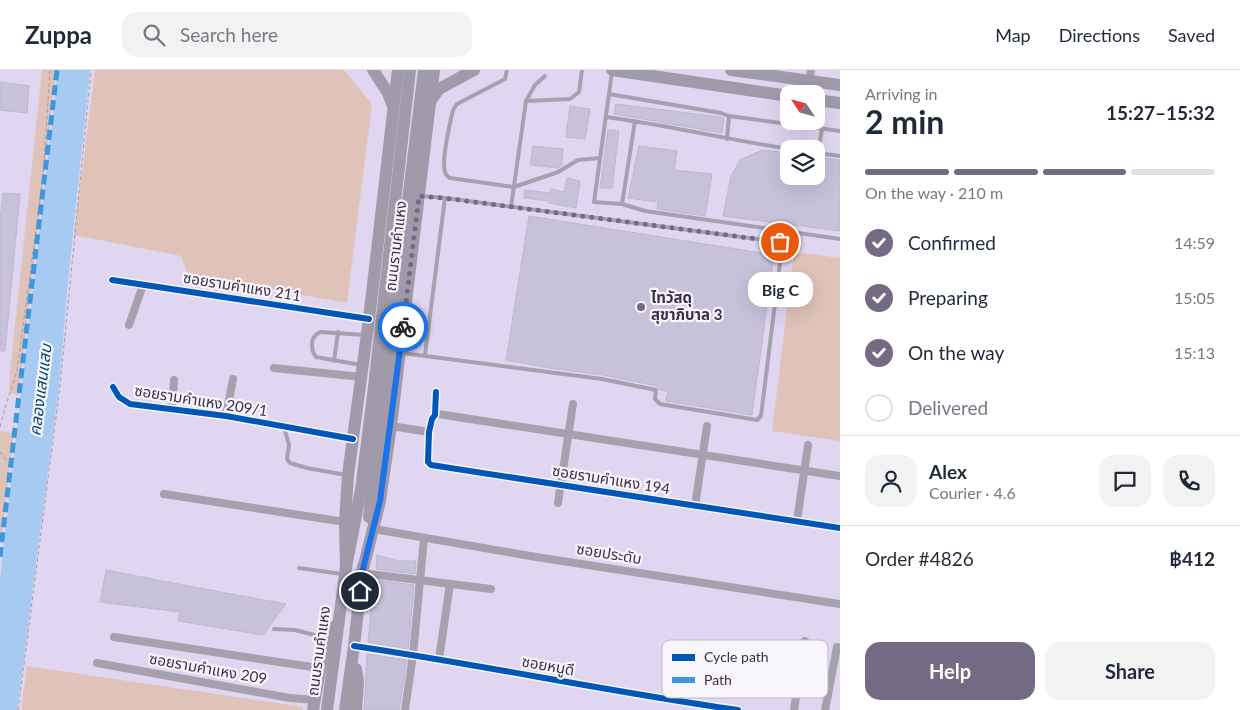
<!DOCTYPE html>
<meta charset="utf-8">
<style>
:root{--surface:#fff;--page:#f2f2f3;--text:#1f2937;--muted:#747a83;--line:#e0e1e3;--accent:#746a83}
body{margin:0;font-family:Lato,"Noto Sans Thai",sans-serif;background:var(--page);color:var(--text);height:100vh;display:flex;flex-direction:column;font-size:19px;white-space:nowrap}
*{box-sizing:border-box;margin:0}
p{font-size:16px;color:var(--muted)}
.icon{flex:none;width:28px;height:28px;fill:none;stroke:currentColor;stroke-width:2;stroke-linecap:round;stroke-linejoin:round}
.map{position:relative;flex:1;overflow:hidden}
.details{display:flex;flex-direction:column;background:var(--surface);width:400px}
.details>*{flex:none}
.needle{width:32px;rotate:306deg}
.controls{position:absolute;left:780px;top:15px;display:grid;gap:10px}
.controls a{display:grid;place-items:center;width:45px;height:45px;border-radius:10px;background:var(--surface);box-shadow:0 5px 20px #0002;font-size:25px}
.pin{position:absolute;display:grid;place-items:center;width:42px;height:42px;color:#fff;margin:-21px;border:2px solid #fff;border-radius:50%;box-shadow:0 1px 5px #0007}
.courier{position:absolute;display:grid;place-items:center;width:50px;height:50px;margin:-25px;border:4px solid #1a73e8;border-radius:50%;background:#fff;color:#222;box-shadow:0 1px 6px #0007}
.bubble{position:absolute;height:35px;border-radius:15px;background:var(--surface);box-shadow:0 5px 20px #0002;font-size:16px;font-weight:700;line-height:35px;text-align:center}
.overview em{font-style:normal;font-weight:700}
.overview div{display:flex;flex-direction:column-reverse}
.overview{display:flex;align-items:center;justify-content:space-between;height:85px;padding:0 25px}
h1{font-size:32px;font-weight:700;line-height:38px}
.bar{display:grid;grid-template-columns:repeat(4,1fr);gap:8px 5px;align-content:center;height:60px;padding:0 25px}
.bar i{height:6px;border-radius:4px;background:var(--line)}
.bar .current{background:var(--accent)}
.bar p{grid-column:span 4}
.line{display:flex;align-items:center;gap:12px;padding:0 25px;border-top:1px solid var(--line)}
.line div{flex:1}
.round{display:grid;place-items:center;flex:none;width:52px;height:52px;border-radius:15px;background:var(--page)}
ol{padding:0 25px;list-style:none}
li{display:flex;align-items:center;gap:15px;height:55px}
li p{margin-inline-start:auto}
li .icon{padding:5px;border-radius:50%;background:var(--accent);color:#fff;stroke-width:4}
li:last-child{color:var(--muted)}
li i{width:28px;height:28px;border:2px solid var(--line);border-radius:50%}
.cta{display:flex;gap:10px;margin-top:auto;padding:10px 25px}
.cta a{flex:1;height:58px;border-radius:15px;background:var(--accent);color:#fff;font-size:20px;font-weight:700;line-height:58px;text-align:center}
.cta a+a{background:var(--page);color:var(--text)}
header{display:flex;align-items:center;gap:30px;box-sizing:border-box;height:70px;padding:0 25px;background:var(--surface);border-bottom:1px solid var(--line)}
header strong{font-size:24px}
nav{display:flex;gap:28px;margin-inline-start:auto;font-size:18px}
.search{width:350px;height:45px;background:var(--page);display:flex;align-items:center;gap:12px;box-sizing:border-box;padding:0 18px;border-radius:15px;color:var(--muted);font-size:19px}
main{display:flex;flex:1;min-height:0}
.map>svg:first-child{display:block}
.green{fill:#dfc2b8}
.water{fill:#a6caf2}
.building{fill:#c7c2da;stroke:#bcb7ce}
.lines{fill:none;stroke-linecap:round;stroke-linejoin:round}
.path{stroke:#a39daa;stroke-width:1;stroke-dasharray:4 2.5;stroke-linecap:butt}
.service{stroke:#a6a0af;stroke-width:4}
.minor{stroke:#a6a0af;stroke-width:8}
.primary{stroke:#a19aab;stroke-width:12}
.primary-bridge{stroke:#a19aab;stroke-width:12}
.quiet{stroke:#3e97db;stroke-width:5;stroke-dasharray:10 5;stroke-linecap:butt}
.cycleway-casing{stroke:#f8f5fc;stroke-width:9}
.cycleway{stroke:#0057b8;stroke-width:6}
.done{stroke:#746a83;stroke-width:5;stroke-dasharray:0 9}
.route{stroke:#1a73e8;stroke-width:6}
.poi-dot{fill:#746a83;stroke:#f8f5fc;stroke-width:2}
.labels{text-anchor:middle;stroke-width:4.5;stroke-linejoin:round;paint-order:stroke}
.street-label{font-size:15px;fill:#3a3048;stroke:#f8f5fc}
.poi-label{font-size:15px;font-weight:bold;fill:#3a3048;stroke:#f8f5fc;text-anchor:start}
.water-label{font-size:16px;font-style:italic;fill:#004872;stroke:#f8f5fc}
.key{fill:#f8f5fc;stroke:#bfbac6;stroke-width:1}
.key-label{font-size:14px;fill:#3a3048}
</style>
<header>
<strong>Zuppa</strong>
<div class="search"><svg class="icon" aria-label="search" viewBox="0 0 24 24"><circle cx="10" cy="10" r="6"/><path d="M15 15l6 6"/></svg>Search here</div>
<nav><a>Map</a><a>Directions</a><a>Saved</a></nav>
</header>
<main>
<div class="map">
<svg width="840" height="640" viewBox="0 0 840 640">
<rect width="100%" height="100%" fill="#e1d6f1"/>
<g class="green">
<path d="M42,0h14l-37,325 -10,-2 1,-20z"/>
<path d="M95,0h249l28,34 -25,199 -159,-28 -7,-19 -107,-21z"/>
<path d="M794,182l46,6v183l-68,-10z"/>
<path d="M0,361l14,2 -13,107h-1z"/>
<path d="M27,596l276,41 -1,3h-281z"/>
</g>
<path class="water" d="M58,0h32l-22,212 -9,104 -42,324h-17v-131z"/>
<g class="building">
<path d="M0,12l29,4 -2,27 -27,-3z"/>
<path d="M616,34l104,13 4,1 -2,15 -108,-19z"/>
<path d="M570,36l20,3 -5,30 -19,-2z"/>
<path d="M608,60l11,1 -7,57h-12z"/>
<path d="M533,76l30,3 -1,16 -4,3 -28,-3z"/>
<path d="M639,76l38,5 -3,19 38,4 -7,42 -48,-7 1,-7 -30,-4z"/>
<path d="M762,80l27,3v23h27v-19l24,3v71l-117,-15 8,-40 9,-16z"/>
<path d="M567,108l13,3 -4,27 -27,-5v-2l-25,-3 1,-8 25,3 1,-4 13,3z"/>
<path d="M3,123l17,1 -15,157h-5v-132z"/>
<path d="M529,146l245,39 -22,160 -86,-14 2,-10 -8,-1 -3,-4 -54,-11 -54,-7 -43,-8z"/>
<path d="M377,485l21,6h18l-1,13 -39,-5z"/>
<path d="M106,500l77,15 103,19 -23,31 -85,-14 2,-9 -80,-10z"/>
<path d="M374,510l40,5 -6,64 -40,-7z"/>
<path d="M367,584l40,6 -8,50h-35z"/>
</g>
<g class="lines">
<g class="path">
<path d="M0,357l5,-19 12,-37 26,-193 7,-108"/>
<path d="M0,382l8,10 4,2"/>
<path d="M18,640l42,-324 31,-316"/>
</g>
<g class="service">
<path d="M507,0l-2,9 -48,25 -4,6c-3,13 -12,51 -8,62 1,4 2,4 5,6l64,9 44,-15 20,-12 22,-2"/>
<path d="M612,2l-18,130 28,2 13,-83"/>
<path d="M609,24l112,19 8,3 111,15"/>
<path d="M526,31l44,-2 9,-7 3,-22"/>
<path d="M606,47c62,8 122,23 184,32"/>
<path d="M727,69l2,-23"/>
<path d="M817,83l23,3"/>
<path d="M818,83l4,-24"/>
<path d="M622,134l23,7 195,28"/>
<path d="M511,137l15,-106 9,-16 10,-9"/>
<path d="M402,283l200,26 54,11 -1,9 5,5 97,16 4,-4 21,-169 -3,-5 -334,-44 -24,-2"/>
<path d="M425,285l20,-157"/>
<path d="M334,291l4,-29"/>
<path d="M361,295l-45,-8c-6,-8 -6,-22 5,-25l44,3"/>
<path d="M284,357l5,18 -2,14 3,4 17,5 39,7"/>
<path d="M299,498l43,6"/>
<path d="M274,559l21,1 31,8"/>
</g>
<g class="minor">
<path d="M809,11l2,-11"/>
<path d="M112,210l257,39"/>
<path d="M129,255l14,-40"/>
<path d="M274,298l88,9"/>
<path d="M113,317l6,10 11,7 96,12 127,23"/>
<path d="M436,322l-1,23 -3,4 -3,13 -1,30 3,3 409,63"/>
<path d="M172,340l2,-30"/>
<path d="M435,345l3,-1 402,62"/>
<path d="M226,346l7,-37"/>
<path d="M391,356l38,6"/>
<path d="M164,424l181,28"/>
<path d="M558,433l15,-99"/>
<path d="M695,436l12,-80"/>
<path d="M797,451l11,-76"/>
<path d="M374,459l162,28 304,47"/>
<path d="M362,503l129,16"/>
<path d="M114,567l205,31"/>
<path d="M354,576c129,19 256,46 384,64"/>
<path d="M439,589l11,-75"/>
<path d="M97,593l193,35 24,2"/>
<path d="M682,632l4,-31"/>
<path d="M405,640l8,-55 11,-117"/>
<path d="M794,640l11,-69"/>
<path d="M825,640l12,-63"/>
</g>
<g class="primary">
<path d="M373,0l15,23 5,13"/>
<path d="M612,0l177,26"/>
<path d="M731,0l109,15"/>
<path d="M431,30l8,-11 35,-19"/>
<path d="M816,30l24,3"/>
<path d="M369,447l16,-128"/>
<path d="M346,497l-1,-45 3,-47 21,-156 29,-249"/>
<path d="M362,503l18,-72 11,-75 43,-356"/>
<path d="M313,640l10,-57 12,-27"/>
<path d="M327,640l19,-143 15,-77 13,-103"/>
<path d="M345,640l9,-64 9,-80"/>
<path d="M356,640l2,-29 -2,-12"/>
</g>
<g class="primary-bridge">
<path d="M374,317l36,-317"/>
<path d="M385,319l39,-319"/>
</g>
<path class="quiet" d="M0,487l57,-487"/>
<defs>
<g id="cycleway">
<path d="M112,210l257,39"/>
<path d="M113,317l6,10 11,7 96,12 127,23"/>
<path d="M436,322l-1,23 -3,4 -3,13 -1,30 3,3 409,63"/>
<path d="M354,576c129,19 256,46 384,64"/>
</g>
</defs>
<use href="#cycleway" class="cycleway-casing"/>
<use href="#cycleway" class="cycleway"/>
</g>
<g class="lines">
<path class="done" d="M403,257l16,-131 25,2 336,44"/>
<path class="route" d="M360,521l2,-18 18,-72 23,-174"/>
</g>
<circle class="poi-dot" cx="641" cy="237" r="5"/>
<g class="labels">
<g class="street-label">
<text transform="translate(396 176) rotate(-83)" y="5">ถนนรามคำแหง</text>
<text transform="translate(242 217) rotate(9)" y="5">ซอยรามคำแหง 211</text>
<text transform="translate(201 331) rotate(9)" y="5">ซอยรามคำแหง 209/1</text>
<text transform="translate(611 410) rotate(9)" y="5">ซอยรามคำแหง 194</text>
<text transform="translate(609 484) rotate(9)" y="5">ซอยประดับ</text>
<text transform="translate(319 581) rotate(-82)" y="5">ถนนรามคำแหง</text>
<text transform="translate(548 596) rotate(10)" y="5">ซอยหนูดี</text>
<text transform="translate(208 599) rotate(10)" y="5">ซอยรามคำแหง 209</text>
</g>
<g class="poi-label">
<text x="651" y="233">ไทวัสดุ<tspan x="651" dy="17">สุขาภิบาล 3</tspan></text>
</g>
<g class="water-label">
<text transform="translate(40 320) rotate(-83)" y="6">คลองแสนแสบ</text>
</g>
</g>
<rect x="662" y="570" width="166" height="58" rx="8" class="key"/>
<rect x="672" y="584" width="23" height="7" fill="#0057b8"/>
<rect x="672" y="607" width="23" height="6" fill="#3e97db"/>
<g class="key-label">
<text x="704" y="592">Cycle path</text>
<text x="704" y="615">Path</text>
</g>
</svg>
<div class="controls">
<a><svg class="needle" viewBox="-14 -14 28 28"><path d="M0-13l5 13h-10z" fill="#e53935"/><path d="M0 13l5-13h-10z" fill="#747a83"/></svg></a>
<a><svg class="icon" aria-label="layers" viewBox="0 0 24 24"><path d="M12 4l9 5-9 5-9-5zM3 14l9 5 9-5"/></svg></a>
</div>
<div class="pin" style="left:780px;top:172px;background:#ea580c"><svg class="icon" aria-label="bag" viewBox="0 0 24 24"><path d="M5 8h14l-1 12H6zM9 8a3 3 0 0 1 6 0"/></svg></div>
<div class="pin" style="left:360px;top:521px;background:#1f2937"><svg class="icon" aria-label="home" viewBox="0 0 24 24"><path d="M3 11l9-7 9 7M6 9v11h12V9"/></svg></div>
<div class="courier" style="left:403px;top:257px"><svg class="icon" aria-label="bike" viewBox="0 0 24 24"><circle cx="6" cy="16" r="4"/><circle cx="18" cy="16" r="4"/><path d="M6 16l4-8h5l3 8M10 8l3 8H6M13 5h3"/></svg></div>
<div class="bubble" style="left:748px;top:202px;width:65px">Big C</div>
</div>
<section class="details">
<div class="overview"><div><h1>2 min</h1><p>Arriving in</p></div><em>15:27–15:32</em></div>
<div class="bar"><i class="current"></i><i class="current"></i><i class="current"></i><i></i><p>On the way · 210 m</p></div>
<ol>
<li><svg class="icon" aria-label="check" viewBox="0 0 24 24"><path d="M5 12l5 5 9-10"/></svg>Confirmed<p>14:59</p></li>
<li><svg class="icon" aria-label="check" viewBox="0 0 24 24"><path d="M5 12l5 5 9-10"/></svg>Preparing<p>15:05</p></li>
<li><svg class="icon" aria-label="check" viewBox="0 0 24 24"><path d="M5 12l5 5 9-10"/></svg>On the way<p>15:13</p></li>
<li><i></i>Delivered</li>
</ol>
<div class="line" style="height:90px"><a class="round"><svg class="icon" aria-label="person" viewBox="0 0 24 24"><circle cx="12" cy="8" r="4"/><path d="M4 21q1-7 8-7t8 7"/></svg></a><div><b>Alex</b><p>Courier · 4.6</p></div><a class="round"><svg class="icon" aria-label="chat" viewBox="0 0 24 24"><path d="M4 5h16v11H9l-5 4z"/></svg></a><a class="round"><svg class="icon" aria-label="phone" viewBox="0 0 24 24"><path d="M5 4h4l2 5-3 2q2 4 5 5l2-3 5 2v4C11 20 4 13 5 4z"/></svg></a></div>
<div class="line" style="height:65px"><div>Order #4826</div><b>฿412</b></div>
<div class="cta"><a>Help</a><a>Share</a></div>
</section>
</main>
